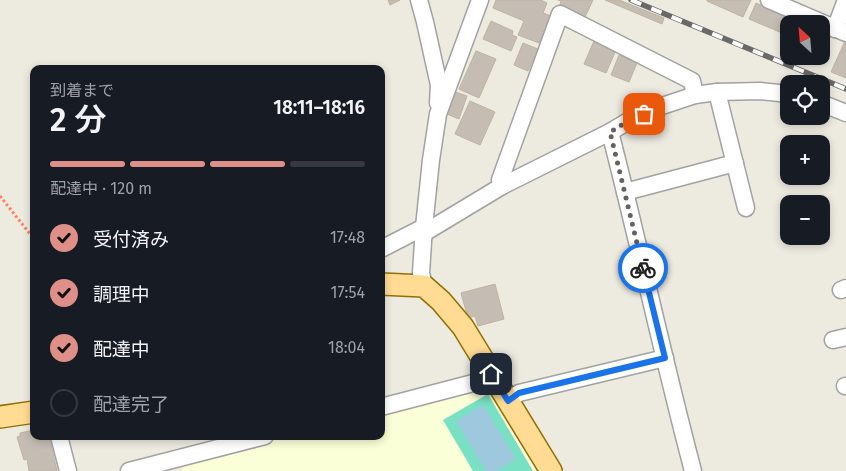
<!DOCTYPE html>
<html lang="ja">
<meta charset="utf-8">
<style>
:root{--surface:#171b24;--page:#242831;--text:#f1f3f6;--muted:#9ea1a6;--line:#363941;--accent:#de8f87}
body{margin:0;font-family:"Fira Sans","Noto Sans JP",sans-serif;background:var(--page);color:var(--text);height:100vh;display:flex;flex-direction:column;font-size:19px;white-space:nowrap}
*{box-sizing:border-box;margin:0}
p{font-size:16px;color:var(--muted)}
.icon{flex:none;width:28px;height:28px;fill:none;stroke:currentColor;stroke-width:2;stroke-linecap:round;stroke-linejoin:round}
.map{position:relative;flex:1;overflow:hidden}
.panel{position:absolute;left:30px;top:65px;width:355px;height:375px;display:flex;flex-direction:column;background:var(--surface);border-radius:10px;box-shadow:0 2px 8px #0003}
.panel>*{flex:none}
.needle{width:32px;rotate:334deg}
.tools{position:absolute;left:780px;top:15px;display:grid;gap:10px}
.tools a{display:grid;place-items:center;width:50px;height:50px;border-radius:10px;background:var(--surface);box-shadow:0 2px 8px #0003;font-size:25px}
.pin{position:absolute;display:grid;place-items:center;width:42px;height:42px;color:#fff;margin:-21px;border-radius:10px;box-shadow:0 2px 8px #0006}
.courier{position:absolute;display:grid;place-items:center;width:50px;height:50px;margin:-25px;border:4px solid #1a73e8;border-radius:50%;background:#fff;color:#222;box-shadow:0 1px 6px #0007}
.overview em{font-style:normal;font-weight:600}
.overview div{display:flex;flex-direction:column-reverse}
.overview{display:flex;align-items:center;justify-content:space-between;height:85px;padding:0 20px}
h1{font-size:32px;font-weight:600;line-height:38px}
.bar{display:grid;grid-template-columns:repeat(4,1fr);gap:8px 5px;align-content:center;height:60px;padding:0 20px}
.bar i{height:6px;border-radius:4px;background:var(--line)}
.bar .current{background:var(--accent)}
.bar p{grid-column:span 4}
ol{padding:0 20px;list-style:none}
li{display:flex;align-items:center;gap:15px;height:55px}
li p{margin-inline-start:auto}
li .icon{padding:5px;border-radius:50%;background:var(--accent);color:#111;stroke-width:4}
li:last-child{color:var(--muted)}
li i{width:28px;height:28px;border:2px solid var(--line);border-radius:50%}
.map>svg:first-child{display:block}
.education{fill:#fbffd7}
.pitch{fill:#79e0c3}
.water{fill:#9dc8dd}
.building{fill:#c5bdb3;stroke:#bfb1a2}
.lines{fill:none;stroke-linecap:round;stroke-linejoin:round}
.minor-casing{stroke:#a2a2a2;stroke-width:19}
.major-casing{stroke:#927000;stroke-width:24}
.path{stroke:#ff7f5f;stroke-width:3;stroke-dasharray:2.5 2.5;stroke-linecap:butt}
.minor{stroke:#fff;stroke-width:16}
.major{stroke:#ffdb93;stroke-width:21}
.rail-casing{stroke:#696969;stroke-width:5.5}
.rail{stroke:#fff;stroke-width:4;stroke-dasharray:11;stroke-linecap:butt}
.done{stroke:#646360;stroke-width:5;stroke-dasharray:0 9}
.route{stroke:#1a73e8;stroke-width:6}
</style>
<div class="map">
<svg width="846" height="471" viewBox="0 0 846 471">
<rect width="100%" height="100%" fill="#edeae0"/>
<path class="education" d="M483,387l10,5 48,79h-360l5,-8 104,-27h91v-23z"/>
<path class="pitch" d="M488,394l45,77h-60l-30,-51z"/>
<path class="water" d="M483,405l33,54 -19,12h-11l-30,-50z"/>
<g class="building">
<path d="M388,0h12l-10,5z"/>
<path d="M496,0h45l6,3 -4,10 8,3 -12,27 -21,-8 6,-14 -31,-13z"/>
<path d="M558,0h35l-8,17 -25,-12 1,-4z"/>
<path d="M605,0h14l45,18 -2,6z"/>
<path d="M707,0h44l-8,17 -36,-16z"/>
<path d="M756,3l33,14 -7,16 -33,-14z"/>
<path d="M795,17l16,7h-19z"/>
<path d="M491,21l22,10 -1,4 5,2 -6,14 -28,-12z"/>
<path d="M821,28l11,5 -7,15 -4,-2z"/>
<path d="M594,41l22,9 -10,23 -22,-9z"/>
<path d="M845,41h1v37l-15,-6z"/>
<path d="M523,43l15,6 -10,22 -14,-6z"/>
<path d="M476,51l20,8 -17,39 -20,-9z"/>
<path d="M619,55l18,8 -8,19 -18,-7z"/>
<path d="M455,92l12,4 -8,23 -12,-5z"/>
<path d="M470,101l25,11 -15,33 -25,-11z"/>
<path d="M495,284l9,35 -26,7 -3,-10 -7,2 -7,-25z"/>
<path d="M34,430v6h15l8,35h-28l-2,-12 -3,1 -7,-23 3,-1v-3z"/>
</g>
<g class="lines">
<defs>
<g id="minor">
<path d="M419,0l6,22 14,63 -1,18"/>
<path d="M769,0l77,33"/>
<path d="M835,29l11,-29"/>
<path d="M717,92l29,116"/>
<path d="M821,103l25,10"/>
<path d="M610,132c29,112 53,226 83,339"/>
<path d="M502,186l-2,-6 60,-166 132,67 3,14"/>
<path d="M625,192l110,-29"/>
<path d="M424,233l78,-47 108,-54 22,-13 24,-11 39,-13 22,-3 43,-1 29,3"/>
<path d="M381,249l43,-22"/>
<path d="M424,286l-3,-13 3,-46 7,-67 7,-46 42,-114"/>
<path d="M841,290l5,-2"/>
<path d="M833,340l13,-3"/>
<path d="M845,386h1"/>
<path d="M508,401l11,-8 146,-35"/>
<path d="M381,407l96,-25 14,-8"/>
<path d="M59,436l9,35"/>
<path d="M129,471l136,-35"/>
</g>
<g id="major">
<path d="M381,284l43,2 17,15 22,26 88,144"/>
<path d="M0,417l34,-5"/>
</g>
</defs>
<use href="#minor" class="minor-casing"/>
<use href="#major" class="major-casing"/>
<path class="path" d="M0,196l34,43"/>
<use href="#minor" class="minor"/>
<use href="#major" class="major"/>
<defs>
<path id="rail" d="M631,0l215,89"/>
</defs>
<use href="#rail" class="rail-casing"/>
<use href="#rail" class="rail"/>
</g>
<g class="lines">
<path class="done" d="M643,268l-33,-136 22,-13 12,-5"/>
<path class="route" d="M491,374l17,27 11,-8 146,-35 -22,-90"/>
</g>
</svg>
<div class="tools">
<a><svg class="needle" viewBox="-14 -14 28 28"><path d="M0-13l5 13h-10z" fill="#e53935"/><path d="M0 13l5-13h-10z" fill="#9ea1a6"/></svg></a>
<a><svg class="icon" aria-label="locate" viewBox="0 0 24 24"><circle cx="12" cy="12" r="6"/><path d="M12 2v4M12 18v4M2 12h4M18 12h4"/></svg></a>
<a>+</a>
<a>−</a>
</div>
<div class="pin" style="left:644px;top:114px;background:#ea580c"><svg class="icon" aria-label="bag" viewBox="0 0 24 24"><path d="M5 8h14l-1 12H6zM9 8a3 3 0 0 1 6 0"/></svg></div>
<div class="pin" style="left:491px;top:374px;background:#1f2937"><svg class="icon" aria-label="home" viewBox="0 0 24 24"><path d="M3 11l9-7 9 7M6 9v11h12V9"/></svg></div>
<div class="courier" style="left:643px;top:268px"><svg class="icon" aria-label="bike" viewBox="0 0 24 24"><circle cx="6" cy="16" r="4"/><circle cx="18" cy="16" r="4"/><path d="M6 16l4-8h5l3 8M10 8l3 8H6M13 5h3"/></svg></div>
<section class="panel">
<div class="overview"><div><h1>2 分</h1><p>到着まで</p></div><em>18:11–18:16</em></div>
<div class="bar"><i class="current"></i><i class="current"></i><i class="current"></i><i></i><p>配達中 · 120 m</p></div>
<ol>
<li><svg class="icon" aria-label="check" viewBox="0 0 24 24"><path d="M5 12l5 5 9-10"/></svg>受付済み<p>17:48</p></li>
<li><svg class="icon" aria-label="check" viewBox="0 0 24 24"><path d="M5 12l5 5 9-10"/></svg>調理中<p>17:54</p></li>
<li><svg class="icon" aria-label="check" viewBox="0 0 24 24"><path d="M5 12l5 5 9-10"/></svg>配達中<p>18:04</p></li>
<li><i></i>配達完了</li>
</ol>
</section>
</div>
